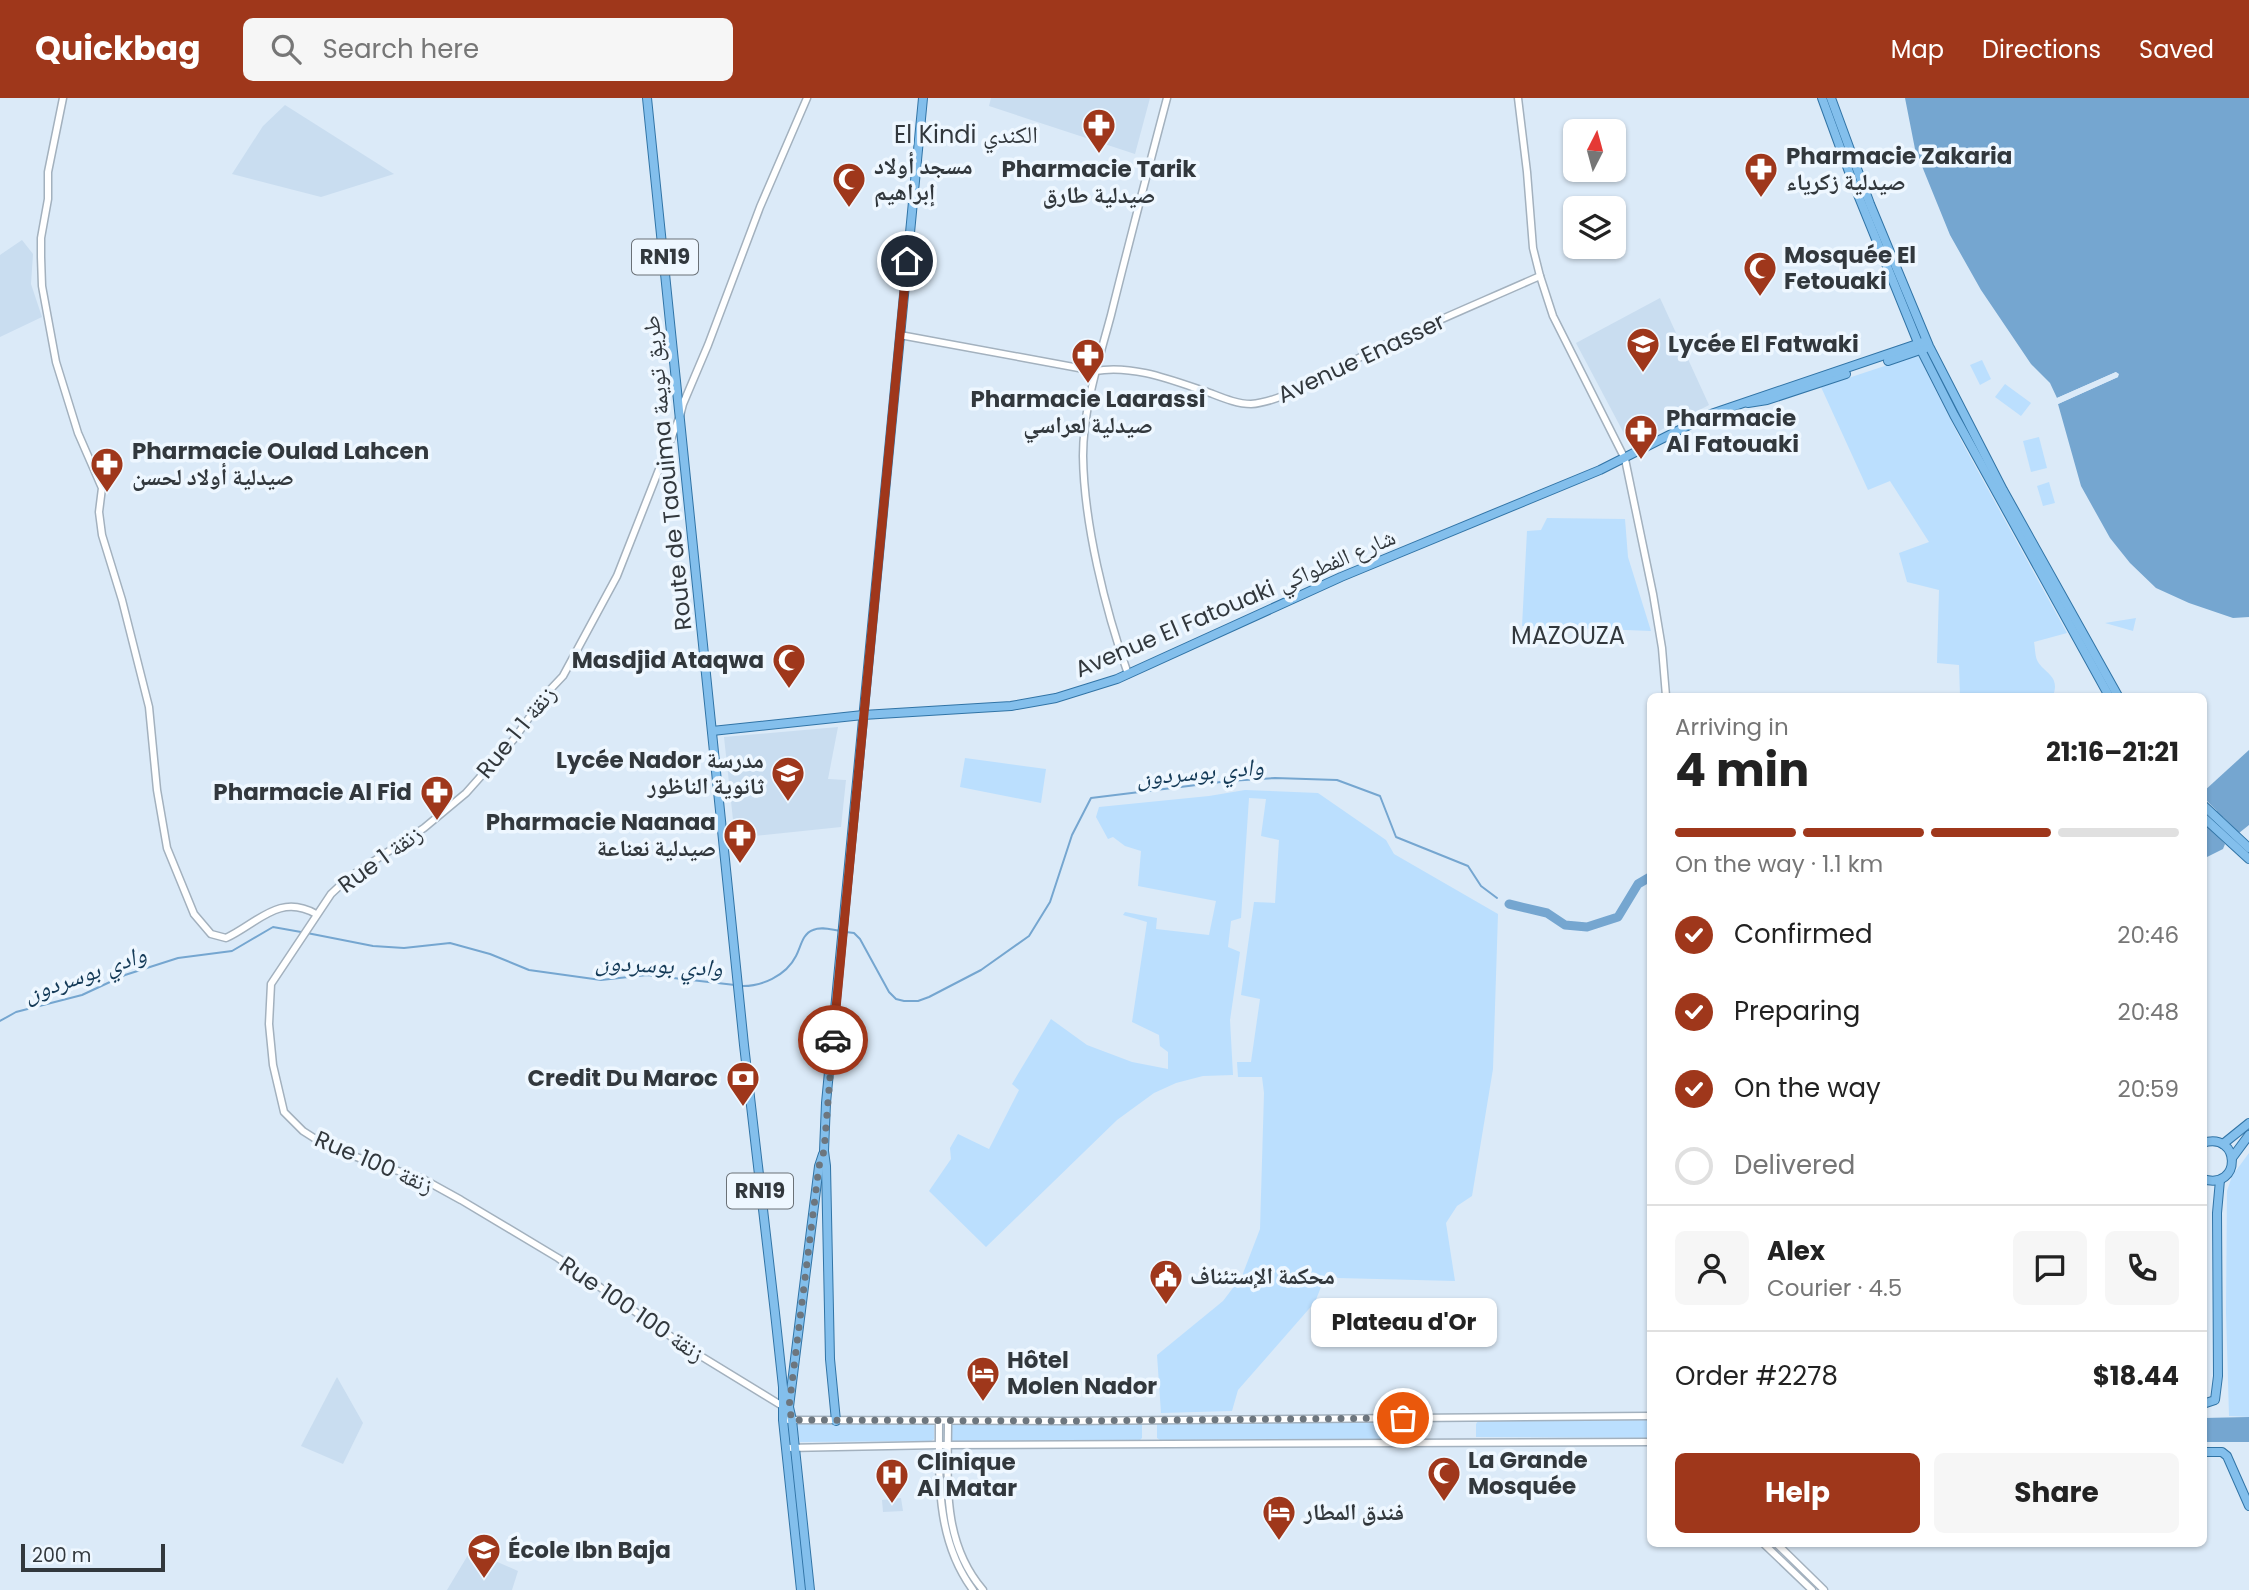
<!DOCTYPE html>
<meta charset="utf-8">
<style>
:root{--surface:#fff;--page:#f6f6f6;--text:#222;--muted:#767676;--line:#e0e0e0;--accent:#9f371b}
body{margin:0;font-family:Poppins,"Noto Naskh Arabic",sans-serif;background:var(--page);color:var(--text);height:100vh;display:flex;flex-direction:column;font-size:26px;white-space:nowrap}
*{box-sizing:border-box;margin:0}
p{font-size:23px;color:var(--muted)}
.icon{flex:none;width:38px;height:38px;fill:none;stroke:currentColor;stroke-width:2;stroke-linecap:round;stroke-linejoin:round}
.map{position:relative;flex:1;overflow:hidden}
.drawer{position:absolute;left:1647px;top:595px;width:560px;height:854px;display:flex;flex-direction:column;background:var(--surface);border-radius:10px;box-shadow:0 2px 5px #0004}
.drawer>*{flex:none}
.needle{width:46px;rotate:6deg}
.fabs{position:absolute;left:1563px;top:21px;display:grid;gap:14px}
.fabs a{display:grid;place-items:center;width:63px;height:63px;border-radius:10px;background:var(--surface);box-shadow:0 2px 5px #0004;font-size:35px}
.scale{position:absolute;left:21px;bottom:18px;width:144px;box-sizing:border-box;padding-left:7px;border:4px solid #32383d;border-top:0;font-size:19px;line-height:24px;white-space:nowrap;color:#32383d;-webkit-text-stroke:5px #eef7ff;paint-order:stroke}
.pin{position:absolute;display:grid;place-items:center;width:60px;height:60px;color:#fff;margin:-30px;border:4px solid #fff;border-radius:50%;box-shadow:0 2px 7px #0007}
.courier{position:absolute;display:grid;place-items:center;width:70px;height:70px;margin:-35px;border:5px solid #9f371b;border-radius:50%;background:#fff;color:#222;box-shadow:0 2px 9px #0007}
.bubble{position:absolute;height:49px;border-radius:10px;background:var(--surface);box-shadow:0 2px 5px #0004;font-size:23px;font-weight:700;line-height:49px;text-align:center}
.headline em{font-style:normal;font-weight:700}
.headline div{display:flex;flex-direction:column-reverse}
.headline{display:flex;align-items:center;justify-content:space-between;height:119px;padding:0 28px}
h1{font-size:46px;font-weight:700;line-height:52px}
.bar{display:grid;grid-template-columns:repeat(4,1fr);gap:10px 7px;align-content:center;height:84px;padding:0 28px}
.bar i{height:9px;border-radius:5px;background:var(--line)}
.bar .selected{background:var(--accent)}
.bar p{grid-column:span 4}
.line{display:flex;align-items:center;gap:18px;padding:0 28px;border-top:2px solid var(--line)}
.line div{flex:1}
.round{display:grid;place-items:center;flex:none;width:74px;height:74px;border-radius:10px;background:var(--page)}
ol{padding:0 28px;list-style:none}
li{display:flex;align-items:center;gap:21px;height:77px}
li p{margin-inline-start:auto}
li .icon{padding:7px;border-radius:50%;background:var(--accent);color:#fff;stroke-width:4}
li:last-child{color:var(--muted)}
li i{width:38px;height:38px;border:4px solid var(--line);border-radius:50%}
.button{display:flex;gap:14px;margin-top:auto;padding:14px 28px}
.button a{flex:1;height:80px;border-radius:10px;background:var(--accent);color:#fff;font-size:28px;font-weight:700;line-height:80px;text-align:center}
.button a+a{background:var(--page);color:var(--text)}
header{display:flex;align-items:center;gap:42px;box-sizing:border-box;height:98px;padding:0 35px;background:var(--accent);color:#fff}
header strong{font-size:33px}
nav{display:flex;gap:38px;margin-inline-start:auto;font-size:24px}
.search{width:490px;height:63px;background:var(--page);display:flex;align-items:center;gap:18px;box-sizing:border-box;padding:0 24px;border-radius:10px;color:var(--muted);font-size:26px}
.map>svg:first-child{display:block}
.built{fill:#c9ddf0}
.green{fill:#bbdffe}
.water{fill:#75a6d0}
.pier{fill:#dbeaf8}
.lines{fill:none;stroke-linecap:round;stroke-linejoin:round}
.stream{stroke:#75a6d0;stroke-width:2}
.river{stroke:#75a6d0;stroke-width:9}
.minor-casing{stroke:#a3b1be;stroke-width:9}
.major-casing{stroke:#3174a6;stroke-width:10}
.minor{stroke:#fff;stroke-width:6}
.major{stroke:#83bfec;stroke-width:8}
.done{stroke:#6d767e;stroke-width:7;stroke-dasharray:0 12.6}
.route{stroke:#9f371b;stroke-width:9}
.labels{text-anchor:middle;stroke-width:7;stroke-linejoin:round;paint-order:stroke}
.shield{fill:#eef7ff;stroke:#6a7177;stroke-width:2}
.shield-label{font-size:21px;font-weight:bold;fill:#32383d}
.poi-label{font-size:23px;font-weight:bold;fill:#32383d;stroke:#eef7ff;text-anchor:start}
.street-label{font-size:23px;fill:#32383d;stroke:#eef7ff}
.neighbourhood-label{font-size:24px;fill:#32383d;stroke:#eef7ff}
.water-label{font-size:24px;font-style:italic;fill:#143a57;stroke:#eef7ff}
</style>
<header>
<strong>Quickbag</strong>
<div class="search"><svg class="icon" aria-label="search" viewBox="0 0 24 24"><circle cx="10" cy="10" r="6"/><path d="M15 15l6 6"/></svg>Search here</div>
<nav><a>Map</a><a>Directions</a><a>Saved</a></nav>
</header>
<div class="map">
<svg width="2249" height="1492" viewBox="0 0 2249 1492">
<rect width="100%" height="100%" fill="#dbeaf8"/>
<g class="built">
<path d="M991,0h159l-15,56 -146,-48z"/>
<path d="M285,7l109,69 -73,23 -89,-23 31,-48z"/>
<path d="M22,142l11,14 -2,30 11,33 -42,20v-82z"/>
<path d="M1660,200l49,107 -73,38 -8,-2 -52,-98z"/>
<path d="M838,629l-10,52 18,1 -5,47 -106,11 -11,-101z"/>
<path d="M337,1279l26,46 -20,41 -42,-18z"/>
<path d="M901,1400l2,13 -20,1 -1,-12z"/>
<path d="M477,1455l41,18 -6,19h-65l21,-35z"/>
</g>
<g class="green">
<path d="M1918,257l45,89 104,189 -33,9c1,5 1,13 3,18 6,13 24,15 16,36h-93l-1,-31 -22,-2 2,-73 -32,-8 -8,-29 30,-11 -39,-61 -22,9 -47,-103z"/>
<path d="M1982,262l9,19 -11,6 -10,-20z"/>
<path d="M2005,286l26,19 -10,13 -26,-19z"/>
<path d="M2039,339l8,31 -16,4 -8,-31z"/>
<path d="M2049,384l6,21 -12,3 -6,-20z"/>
<path d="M1547,420l78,1 3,38 23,74 -129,-5 5,-95 14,-1z"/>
<path d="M2136,520l-3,13 -28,-8z"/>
<path d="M965,660l81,11 -5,34 -81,-16z"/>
<path d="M1245,692l73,3 68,47 8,14 104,60 -5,155 -21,127 -15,10 -11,17 9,58 -117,-3 -11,-6 -12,30 -77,88 -6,21 -71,2 -4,-58 66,-54 19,-25 18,-47 4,-136 -2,-16h-24l-1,-15h14l9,-63 -19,-4 13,-93 21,1 4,-63 -18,-4 5,-37 -17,-1 -8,120 -10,3 -3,26 12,5 -10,68 3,55 -30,1 -27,7 -22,10 -37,27 -131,127 -57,-56 22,-32 -1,-11 8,-14 31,15 30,-59 -7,-6 39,-65 36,26 45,17 36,7v-17l-8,-6 -1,-11 -27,-13 15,-100 -24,-7 2,-3 32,6 -1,11 53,6 7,-34 -78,-15 3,-35 -16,-5 -12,-9 -5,2 -12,-22 3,-10 110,-11z"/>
<path d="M2249,1055v264l-20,-1 -3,-104 1,-121 5,-15z"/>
<path d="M1650,1322v18l-174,-1v-13l2,-3z"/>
<path d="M1397,1323l3,3v12l-2,3 -238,1 -3,-2v-14l3,-2z"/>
<path d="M1139,1324l3,3v13l-2,2 -188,1 -2,-1 1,-17z"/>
<path d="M932,1325l2,3v13l-3,2 -131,1 -4,-18z"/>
</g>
<g class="water">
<path d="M1905,0h344v519l-16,1 -44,-15 -33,-15 -26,-25 -20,-25 -29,-52 -23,-82 60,-27 -2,-5 -59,26 -7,-15 -19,-19 -50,-74 -31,-55 -35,-86z"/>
<path d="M2249,652v75l-10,8 -36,-36v-5z"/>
<path d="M2203,725l22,21 -2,5 -20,10z"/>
<path d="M2249,1319v25h-46v-24z"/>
</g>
<path class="pier" d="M2116,274l3,2 -1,3 -60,27 -1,-6z"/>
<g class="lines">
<g class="stream">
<path d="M846,834l8,1 6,6 29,53 7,7 8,2h14l11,-4 52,-27 48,-34 21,-34 22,-67 19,-37 138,-17 46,-3 62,2 43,16 16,41 72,29 13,20 16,12"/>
<path d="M307,835l66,13 31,2 46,-5 40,11 39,16 72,10 46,-5 88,10"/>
<path d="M740,888c21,1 46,-10 56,-30 5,-9 6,-22 17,-26 9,-4 19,0 28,1"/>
<path d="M0,923l16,-9 66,-17 43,-20 53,-17 54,-7 41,-24 28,5"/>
</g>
<g class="river">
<path d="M2203,730l17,-14"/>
<path d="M1509,806l38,9 18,12 22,2 31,-10 20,-33 12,-7"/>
</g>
<defs>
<g id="minor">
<path d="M63,0l-15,74v27l-7,39v19l1,29 14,76 22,71 24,55 -3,24 3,23 20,65 27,107 8,83 10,58 27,66 17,20 15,4c32,-15 53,-45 90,-24"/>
<path d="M1518,0l9,74 6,76 7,28 13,40 72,143 28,135 9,54 4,48"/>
<path d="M900,237l195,36c38,-7 79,10 115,22 13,5 27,11 41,11 35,-2 94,-40 127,-56 53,-25 108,-48 162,-72"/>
<path d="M1128,576c-23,-65 -44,-150 -45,-218 0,-48 16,-96 28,-141 18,-73 37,-145 56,-217"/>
<path d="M784,1309l-98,-60 -128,-89 -97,-58 -38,-21 -56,-18 -42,-16 -22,-14 -19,-19 -11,-47 -4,-41 2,-40 60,-90 17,-16 76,-50 42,-35 48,-54 32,-45 17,-18 54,-100 63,-160 3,-12 25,-59 52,-138 47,-109"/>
<path d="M788,1322l277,1 585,-5"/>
<path d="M939,1323c0,59 -3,119 34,169"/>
<path d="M948,1323c0,59 -7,120 35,169"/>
<path d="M786,1350l153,-3 711,-3"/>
<path d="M1764,1446l48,46"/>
<path d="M1777,1446l47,46"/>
</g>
<g id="major">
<path d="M647,0l97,947 31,268 8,74v33l18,170"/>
<path d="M1822,0l30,82 69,170 33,65 155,281"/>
<path d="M1831,0l39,106 59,142 74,144 115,206"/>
<path d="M1888,263l38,-13"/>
<path d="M1748,305l19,-3 79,-26"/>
<path d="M712,633l151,-16 148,-9 45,-8 61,-19 224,-102 259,-107 111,-56 215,-73"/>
<path d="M2203,707l46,43"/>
<path d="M2203,719l46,42"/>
<path d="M2203,1045c38,-12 39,48 0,36"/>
<path d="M2223,1046l26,-21"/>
<path d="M2232,1060l17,-23"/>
<path d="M788,1305l4,17 18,170"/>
<path d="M2203,1306l12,-4 3,-24 -1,-163 3,-33"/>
<path d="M789,1309l30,-241 4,-12"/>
<path d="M836,1323l-6,-62 -4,-193 -2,-15 2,-48 97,-1005"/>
<path d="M2203,1354h19l5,4 22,50"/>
</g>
</defs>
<use href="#minor" class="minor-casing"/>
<use href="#major" class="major-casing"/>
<use href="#minor" class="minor"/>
<use href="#major" class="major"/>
</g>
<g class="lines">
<path class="done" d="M833,942l-9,111 -5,15 -30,241 3,13 273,1 338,-3"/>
<path class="route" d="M833,942l74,-779"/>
</g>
<defs>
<symbol id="pharmacy-pin" viewBox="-11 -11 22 30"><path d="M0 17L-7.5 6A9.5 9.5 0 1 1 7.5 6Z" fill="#9f371b" stroke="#eef7ff"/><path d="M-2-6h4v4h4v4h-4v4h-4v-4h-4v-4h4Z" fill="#fff"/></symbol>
<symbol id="mosque-pin" viewBox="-11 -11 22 30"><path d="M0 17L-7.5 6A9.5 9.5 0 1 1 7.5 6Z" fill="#9f371b" stroke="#eef7ff"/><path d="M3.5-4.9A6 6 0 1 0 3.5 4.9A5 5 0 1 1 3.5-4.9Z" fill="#fff"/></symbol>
<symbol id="school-pin" viewBox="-11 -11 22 30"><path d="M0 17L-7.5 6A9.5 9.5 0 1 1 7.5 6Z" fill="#9f371b" stroke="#eef7ff"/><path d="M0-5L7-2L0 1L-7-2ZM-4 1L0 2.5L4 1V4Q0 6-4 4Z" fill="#fff"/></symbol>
<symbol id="bank-pin" viewBox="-11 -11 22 30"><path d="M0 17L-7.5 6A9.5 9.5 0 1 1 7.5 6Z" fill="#9f371b" stroke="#eef7ff"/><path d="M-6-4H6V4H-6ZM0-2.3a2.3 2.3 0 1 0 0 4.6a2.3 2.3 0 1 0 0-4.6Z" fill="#fff"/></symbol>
<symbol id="civic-pin" viewBox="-11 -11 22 30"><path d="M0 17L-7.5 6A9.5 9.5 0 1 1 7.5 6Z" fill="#9f371b" stroke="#eef7ff"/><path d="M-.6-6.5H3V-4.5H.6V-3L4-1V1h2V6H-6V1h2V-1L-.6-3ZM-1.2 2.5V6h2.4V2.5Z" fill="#fff"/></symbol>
<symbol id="hotel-pin" viewBox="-11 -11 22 30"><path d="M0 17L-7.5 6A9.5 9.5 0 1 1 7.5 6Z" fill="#9f371b" stroke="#eef7ff"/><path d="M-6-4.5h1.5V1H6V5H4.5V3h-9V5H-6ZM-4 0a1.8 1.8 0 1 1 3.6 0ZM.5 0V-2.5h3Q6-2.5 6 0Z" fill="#fff"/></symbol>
<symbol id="hospital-pin" viewBox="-11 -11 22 30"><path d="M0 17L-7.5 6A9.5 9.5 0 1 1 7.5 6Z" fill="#9f371b" stroke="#eef7ff"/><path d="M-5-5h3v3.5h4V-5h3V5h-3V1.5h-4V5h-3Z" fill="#fff"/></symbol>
</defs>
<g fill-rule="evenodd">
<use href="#pharmacy-pin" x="1080" y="8" width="38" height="52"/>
<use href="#pharmacy-pin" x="1742" y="52" width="38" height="52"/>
<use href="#mosque-pin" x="830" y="62" width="38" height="52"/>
<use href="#mosque-pin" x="1741" y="151" width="38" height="52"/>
<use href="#school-pin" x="1624" y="227" width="38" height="52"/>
<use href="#pharmacy-pin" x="1069" y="238" width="38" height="52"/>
<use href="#pharmacy-pin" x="1622" y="314" width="38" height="52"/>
<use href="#pharmacy-pin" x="88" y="347" width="38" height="52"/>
<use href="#mosque-pin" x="770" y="543" width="38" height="52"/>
<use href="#school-pin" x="769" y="656" width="38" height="52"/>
<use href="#pharmacy-pin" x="418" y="675" width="38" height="52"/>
<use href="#pharmacy-pin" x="721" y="718" width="38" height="52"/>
<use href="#bank-pin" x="724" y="961" width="38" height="52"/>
<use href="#civic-pin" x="1147" y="1159" width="38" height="52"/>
<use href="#hotel-pin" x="964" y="1256" width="38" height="52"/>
<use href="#mosque-pin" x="1425" y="1356" width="38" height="52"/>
<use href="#hospital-pin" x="873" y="1358" width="38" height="52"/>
<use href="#hotel-pin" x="1260" y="1395" width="38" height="52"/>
<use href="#school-pin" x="465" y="1433" width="38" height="52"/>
</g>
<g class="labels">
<g class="shield">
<rect x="632" y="141.5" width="66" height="35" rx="5"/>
<rect x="727" y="1075.5" width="66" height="35" rx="5"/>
</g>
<g class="shield-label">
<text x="665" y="166">RN19</text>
<text x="760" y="1100">RN19</text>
</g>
<g class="poi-label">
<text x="1786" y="66">Pharmacie Zakaria<tspan x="1786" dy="26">صيدلية زكرياء</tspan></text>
<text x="874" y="76">مسجد أولاد<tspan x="874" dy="26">إبراهيم</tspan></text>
<text x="1099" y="79" text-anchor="middle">Pharmacie Tarik<tspan x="1099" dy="26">صيدلية طارق</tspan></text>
<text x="1784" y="165">Mosquée El<tspan x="1784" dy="26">Fetouaki</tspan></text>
<text x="1668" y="254">Lycée El Fatwaki</text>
<text x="1088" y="309" text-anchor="middle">Pharmacie Laarassi<tspan x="1088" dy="26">صيدلية لعراسي</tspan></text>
<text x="1666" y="328">Pharmacie<tspan x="1666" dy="26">Al Fatouaki</tspan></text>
<text x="132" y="361">Pharmacie Oulad Lahcen<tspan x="132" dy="26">صيدلية أولاد لحسن</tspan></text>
<text x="764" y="570" text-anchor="end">Masdjid Ataqwa</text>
<text x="764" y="670" text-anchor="end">Lycée Nador مدرسة<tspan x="764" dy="26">ثانوية الناظور</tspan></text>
<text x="412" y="702" text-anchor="end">Pharmacie Al Fid</text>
<text x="716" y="732" text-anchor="end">Pharmacie Naanaa<tspan x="716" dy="26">صيدلية نعناعة</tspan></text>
<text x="718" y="988" text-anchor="end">Credit Du Maroc</text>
<text x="1190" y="1186">محكمة الإستئناف</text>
<text x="1007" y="1270">Hôtel<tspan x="1007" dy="26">Molen Nador</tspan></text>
<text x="1468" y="1370">La Grande<tspan x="1468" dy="26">Mosquée</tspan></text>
<text x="917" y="1372">Clinique<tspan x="917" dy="26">Al Matar</tspan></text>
<text x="1304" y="1422">فندق المطار</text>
<text x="508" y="1460">École Ibn Baja</text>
</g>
<g class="street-label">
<text transform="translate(1361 260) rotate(-25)" y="8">Avenue Enasser</text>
<text transform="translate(667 375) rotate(-96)" y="8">Route de Taouima طريق تويمة</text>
<text transform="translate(1235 505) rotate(-23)" y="8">Avenue El Fatouaki شارع الفطواكي</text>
<text transform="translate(516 634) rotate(-51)" y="8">Rue 1 زنقة 1</text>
<text transform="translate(380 761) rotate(-36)" y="8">Rue زنقة 1</text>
<text transform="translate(374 1064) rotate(23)" y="8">Rue 100 زنقة</text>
<text transform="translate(632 1211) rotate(34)" y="8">Rue 100 زنقة 100</text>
</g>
<g class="neighbourhood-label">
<text x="966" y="45">El Kindi الكندي</text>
<text x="1568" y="546">MAZOUZA</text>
</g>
<g class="water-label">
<text transform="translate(1200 674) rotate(-5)" y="8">وادي بوسردون</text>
<text transform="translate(659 867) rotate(3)" y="8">وادي بوسردون</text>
<text transform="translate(85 876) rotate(-19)" y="8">وادي بوسردون</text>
</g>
</g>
</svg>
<div class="fabs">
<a><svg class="needle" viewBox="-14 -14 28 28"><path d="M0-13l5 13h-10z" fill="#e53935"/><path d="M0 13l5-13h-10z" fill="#767676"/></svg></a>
<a><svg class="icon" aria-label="layers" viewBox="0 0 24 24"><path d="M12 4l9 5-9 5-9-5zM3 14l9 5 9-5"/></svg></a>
</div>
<div class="scale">200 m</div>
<div class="pin" style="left:1403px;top:1320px;background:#ea580c"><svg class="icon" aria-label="bag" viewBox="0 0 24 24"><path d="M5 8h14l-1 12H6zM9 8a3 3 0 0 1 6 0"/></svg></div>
<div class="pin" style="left:907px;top:163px;background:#1f2937"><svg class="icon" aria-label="home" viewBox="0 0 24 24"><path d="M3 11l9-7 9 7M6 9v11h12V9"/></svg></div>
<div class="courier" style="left:833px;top:942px"><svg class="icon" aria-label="car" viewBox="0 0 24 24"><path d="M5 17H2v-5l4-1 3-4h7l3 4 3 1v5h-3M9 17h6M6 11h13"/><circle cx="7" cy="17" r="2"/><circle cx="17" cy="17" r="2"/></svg></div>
<div class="bubble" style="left:1311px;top:1200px;width:186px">Plateau d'Or</div>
<section class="drawer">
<div class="headline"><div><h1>4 min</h1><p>Arriving in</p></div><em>21:16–21:21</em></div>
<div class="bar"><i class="selected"></i><i class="selected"></i><i class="selected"></i><i></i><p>On the way · 1.1 km</p></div>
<ol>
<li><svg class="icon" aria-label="check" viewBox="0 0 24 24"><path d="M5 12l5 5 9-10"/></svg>Confirmed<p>20:46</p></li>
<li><svg class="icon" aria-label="check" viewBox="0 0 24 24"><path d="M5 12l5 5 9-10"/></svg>Preparing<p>20:48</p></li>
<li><svg class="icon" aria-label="check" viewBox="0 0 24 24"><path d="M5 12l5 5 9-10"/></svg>On the way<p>20:59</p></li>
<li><i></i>Delivered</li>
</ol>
<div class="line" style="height:126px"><a class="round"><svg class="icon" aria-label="person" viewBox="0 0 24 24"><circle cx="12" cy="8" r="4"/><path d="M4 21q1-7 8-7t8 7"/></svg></a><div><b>Alex</b><p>Courier · 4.5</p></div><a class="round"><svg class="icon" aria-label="chat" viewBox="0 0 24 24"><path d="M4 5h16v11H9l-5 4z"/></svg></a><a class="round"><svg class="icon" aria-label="phone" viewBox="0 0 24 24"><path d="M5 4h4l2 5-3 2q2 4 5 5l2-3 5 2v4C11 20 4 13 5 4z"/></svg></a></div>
<div class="line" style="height:91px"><div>Order #2278</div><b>$18.44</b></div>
<div class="button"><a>Help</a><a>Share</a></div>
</section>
</div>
